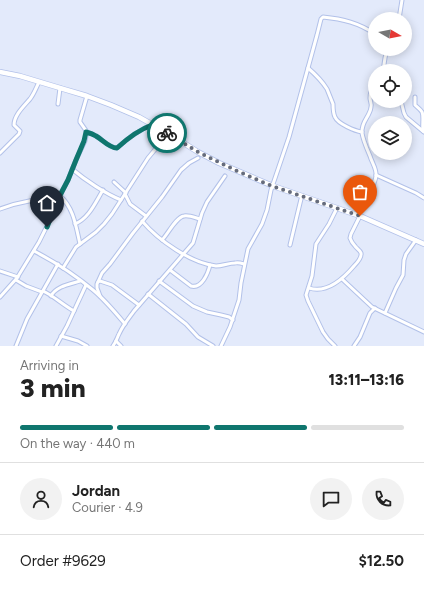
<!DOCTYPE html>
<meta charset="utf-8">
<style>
:root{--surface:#fff;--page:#f2f2f2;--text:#222;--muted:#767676;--line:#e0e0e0;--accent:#0f766e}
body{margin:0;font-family:Figtree,sans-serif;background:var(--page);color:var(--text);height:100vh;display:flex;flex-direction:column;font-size:15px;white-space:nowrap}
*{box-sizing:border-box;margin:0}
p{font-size:13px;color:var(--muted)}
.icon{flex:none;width:22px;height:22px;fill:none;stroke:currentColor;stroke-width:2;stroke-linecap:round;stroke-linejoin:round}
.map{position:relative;height:346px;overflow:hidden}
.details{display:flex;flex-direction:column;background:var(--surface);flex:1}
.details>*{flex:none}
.needle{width:26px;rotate:99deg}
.tools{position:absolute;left:368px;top:12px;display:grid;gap:8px}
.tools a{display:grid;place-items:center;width:44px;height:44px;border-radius:50%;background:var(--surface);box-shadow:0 2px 10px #0003;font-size:20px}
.pin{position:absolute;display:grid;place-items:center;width:34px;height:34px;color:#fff;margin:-41px -17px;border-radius:50% 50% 50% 0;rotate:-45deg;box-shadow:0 0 4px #0007}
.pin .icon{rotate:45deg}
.courier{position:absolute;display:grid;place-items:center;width:40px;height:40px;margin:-20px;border:3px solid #0f766e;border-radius:50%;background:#fff;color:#222;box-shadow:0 1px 5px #0007}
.overview em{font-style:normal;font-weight:800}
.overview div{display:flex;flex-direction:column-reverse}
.overview{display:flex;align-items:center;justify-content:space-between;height:68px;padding:0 20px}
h1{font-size:26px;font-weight:800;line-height:30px}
.bar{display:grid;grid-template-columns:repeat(4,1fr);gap:6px 4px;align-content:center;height:48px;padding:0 20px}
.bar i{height:5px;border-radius:3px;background:var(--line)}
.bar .on{background:var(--accent)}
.bar p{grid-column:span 4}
.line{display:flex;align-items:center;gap:10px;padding:0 20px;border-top:1px solid var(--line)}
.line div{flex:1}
.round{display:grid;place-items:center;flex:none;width:42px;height:42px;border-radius:21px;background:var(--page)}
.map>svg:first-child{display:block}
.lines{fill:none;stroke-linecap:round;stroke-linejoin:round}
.street-casing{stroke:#b2c1e9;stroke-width:5}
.secondary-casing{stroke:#b2c1e9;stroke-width:6}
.street{stroke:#fff;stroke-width:3}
.secondary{stroke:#fff;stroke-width:4.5}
.done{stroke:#666c7c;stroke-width:4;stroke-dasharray:0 7.2}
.route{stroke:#0f766e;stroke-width:5}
</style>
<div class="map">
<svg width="424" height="346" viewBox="0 0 424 346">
<rect width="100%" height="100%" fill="#e3eafb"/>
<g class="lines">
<defs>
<g id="street">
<path d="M399,19l3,-19"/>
<path d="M308,68c7,6 14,13 19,21 2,5 4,10 6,15 0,4 0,9 2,13 3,7 20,14 27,15"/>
<path d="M383,71l2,-13 2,-9"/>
<path d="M415,97v8c2,2 5,4 7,7 2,4 0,13 1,19"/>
<path d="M401,101l3,12 2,4 18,15"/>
<path d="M58,104l2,-16"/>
<path d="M87,132c3,1 6,2 9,4 7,4 13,12 21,12 11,-10 21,-18 35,-23"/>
<path d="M0,153l19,-19 1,-3 -6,-6c0,-10 10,-19 16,-26 4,-5 6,-11 9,-17"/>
<path d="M72,169c13,11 34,25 49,31"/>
<path d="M376,175l40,18 8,5"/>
<path d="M114,182l12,11"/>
<path d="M125,194l5,10 16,12"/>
<path d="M60,196c14,12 16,31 20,48"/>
<path d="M0,209c19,-7 39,-11 59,-11"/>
<path d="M358,215c5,-9 17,-30 18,-39 1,-7 -4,-13 -6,-20 -3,-7 -7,-16 -8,-23 -1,-12 8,-16 9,-26 1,-3 -1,-6 -1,-9 0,-5 2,-10 5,-14"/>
<path d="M142,221c17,20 49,42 74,45 7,0 12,-3 19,-3 3,-1 6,0 9,1"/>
<path d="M75,224c14,-6 20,-21 28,-34"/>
<path d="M162,240c6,-6 14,-23 22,-24 5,-1 12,2 16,3"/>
<path d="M290,245l11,-46"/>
<path d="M34,251c21,11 41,24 59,39 12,10 22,22 32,34"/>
<path d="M63,268l13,-21 20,-15 8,-8 8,-10 36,-56 10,-12 10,-8"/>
<path d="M170,270l21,16c11,3 17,-13 19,-21"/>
<path d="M0,271l18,6"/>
<path d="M342,279l30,28 52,25"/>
<path d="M16,280l10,6 16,6"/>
<path d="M159,281l34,25 14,6 14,3 8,2 4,3"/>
<path d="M98,282l2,-1 12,4 27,20"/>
<path d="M309,288c18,6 34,-9 45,-22 3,-3 8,-8 7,-13 -1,-3 -5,-5 -6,-7 -2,-2 -4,-5 -5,-8l1,-4 9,-18"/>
<path d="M43,291c11,5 20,14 31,20"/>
<path d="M148,294l38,30 12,13 15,9"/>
<path d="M51,296c5,-10 20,-12 29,-15"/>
<path d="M100,296l-3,-8v-4l5,-11 8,-9 23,-31 29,-36 19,-27 8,-7 9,-5"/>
<path d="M0,297l17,-19 22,-36 11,-22 7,-19 11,-21 8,-20 9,-19 2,-9 -7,-10v-2l7,-24"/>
<path d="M385,313l11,-25 7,-13 1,-15 2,-6 10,-14"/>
<path d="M61,336l17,5 9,5"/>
<path d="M116,341l5,5"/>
<path d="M16,346l11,-27 31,-55"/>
<path d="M56,346l11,-20 19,-41"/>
<path d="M113,346c3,-4 4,-8 6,-12 4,-9 10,-16 15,-23l59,-68 9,-30 5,-11 18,-26"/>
<path d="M221,346l9,-19 9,-27 2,-17 7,-34 14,-25 5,-14 4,-20 18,-53 28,-102 4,-16 2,-2c20,2 36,6 52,17"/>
<path d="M335,346l-7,-7 -5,-7 -15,-31 -2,-6 6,-19 4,-32 13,-20 8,-16"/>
<path d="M354,346l6,-9 10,-24 5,-5"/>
</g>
<path id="secondary" d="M0,72l20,4 40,12 27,8 24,9 28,12 32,18 27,17 21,11 54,23 87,30 64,28"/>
</defs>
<use href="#street" class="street-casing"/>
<use href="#secondary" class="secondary-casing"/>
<use href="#street" class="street"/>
<use href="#secondary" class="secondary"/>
</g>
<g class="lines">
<path class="done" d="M167,133l31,19 39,19 35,15 88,30"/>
<path class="route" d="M47,227l10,-26 11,-21 8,-20 8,-19 2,-9c4,1 7,2 10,4 7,4 13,12 21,12 11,-10 21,-18 35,-23l15,8"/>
</g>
</svg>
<div class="tools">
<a><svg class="needle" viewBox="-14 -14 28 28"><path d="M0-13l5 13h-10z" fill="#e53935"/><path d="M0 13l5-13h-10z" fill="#767676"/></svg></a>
<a><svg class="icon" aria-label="locate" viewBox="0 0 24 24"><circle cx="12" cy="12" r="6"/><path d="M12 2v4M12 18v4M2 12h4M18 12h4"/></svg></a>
<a><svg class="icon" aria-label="layers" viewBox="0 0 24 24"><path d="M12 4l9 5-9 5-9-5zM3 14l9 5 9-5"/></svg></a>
</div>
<div class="pin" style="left:360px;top:216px;background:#ea580c"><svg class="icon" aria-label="bag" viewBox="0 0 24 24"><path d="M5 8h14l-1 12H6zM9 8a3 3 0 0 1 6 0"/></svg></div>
<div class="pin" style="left:47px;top:227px;background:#1f2937"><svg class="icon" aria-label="home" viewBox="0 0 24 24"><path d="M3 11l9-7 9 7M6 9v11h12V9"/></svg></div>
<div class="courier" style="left:167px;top:133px"><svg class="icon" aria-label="bike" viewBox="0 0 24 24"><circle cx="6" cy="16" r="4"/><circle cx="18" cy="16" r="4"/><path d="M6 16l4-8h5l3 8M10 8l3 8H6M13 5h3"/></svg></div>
</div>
<section class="details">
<div class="overview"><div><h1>3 min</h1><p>Arriving in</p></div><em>13:11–13:16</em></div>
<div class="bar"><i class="on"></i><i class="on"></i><i class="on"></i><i></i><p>On the way · 440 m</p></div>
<div class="line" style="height:72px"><a class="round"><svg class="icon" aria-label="person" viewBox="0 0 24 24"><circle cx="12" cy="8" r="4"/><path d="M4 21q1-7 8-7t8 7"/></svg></a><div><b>Jordan</b><p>Courier · 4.9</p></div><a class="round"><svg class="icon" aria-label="chat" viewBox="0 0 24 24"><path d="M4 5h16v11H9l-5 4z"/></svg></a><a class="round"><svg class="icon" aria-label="phone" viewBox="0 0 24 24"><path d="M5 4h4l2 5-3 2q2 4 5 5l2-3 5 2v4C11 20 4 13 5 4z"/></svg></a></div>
<div class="line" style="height:52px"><div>Order #9629</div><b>$12.50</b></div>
</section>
